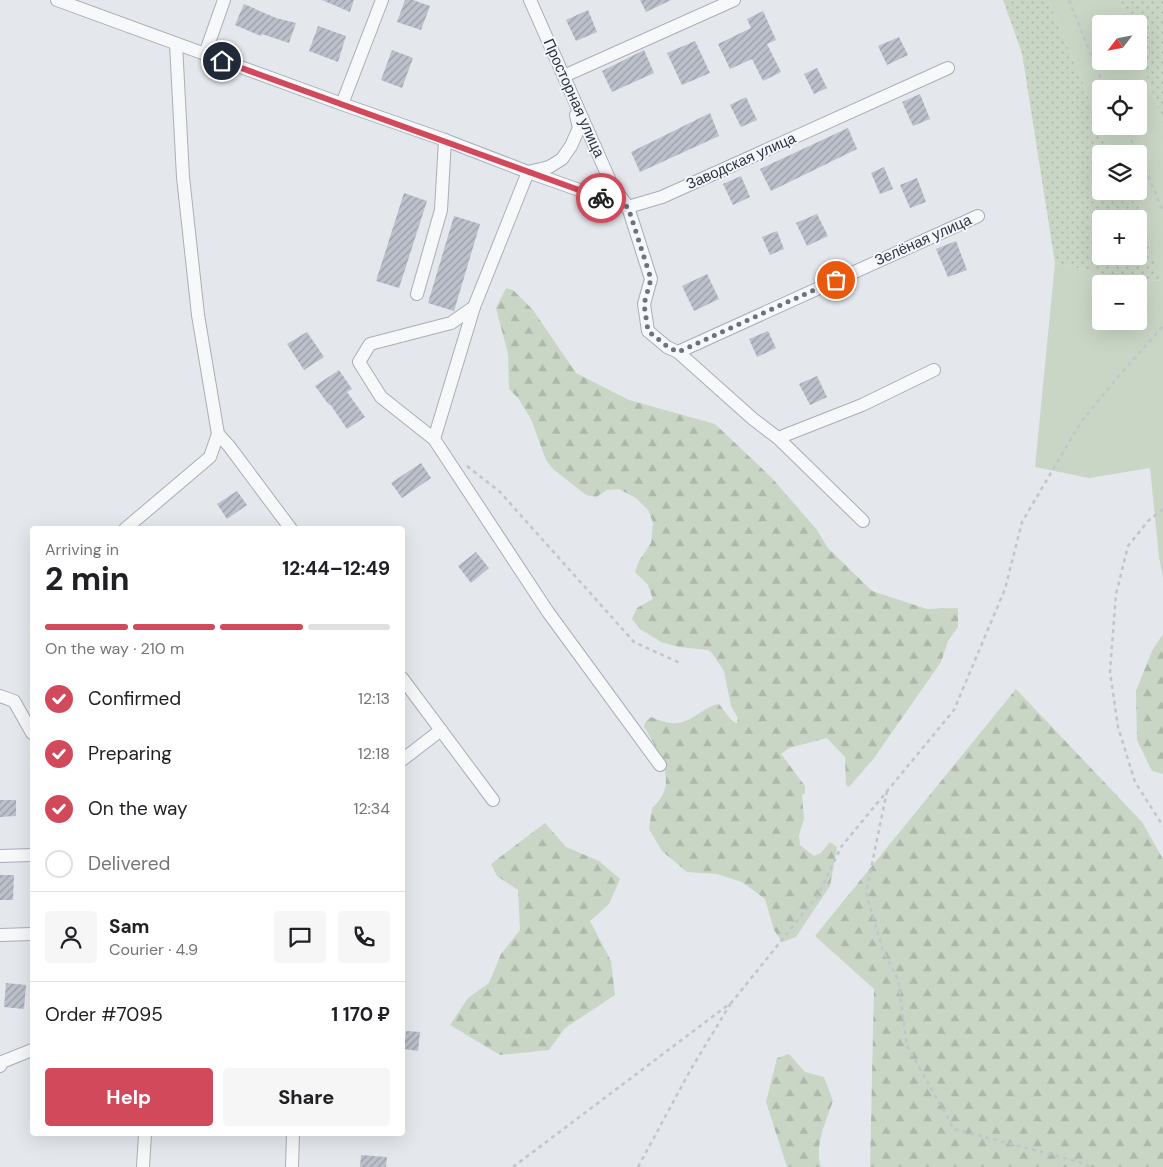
<!DOCTYPE html>
<meta charset="utf-8">
<style>
:root{--surface:#fff;--page:#f6f6f6;--text:#202124;--muted:#757577;--line:#e0e0e0;--accent:#d1495b}
body{margin:0;font-family:"DM Sans",sans-serif;background:var(--page);color:var(--text);height:100vh;display:flex;flex-direction:column;font-size:19px;white-space:nowrap}
*{box-sizing:border-box;margin:0}
p{font-size:16px;color:var(--muted)}
.icon{flex:none;width:28px;height:28px;fill:none;stroke:currentColor;stroke-width:2;stroke-linecap:round;stroke-linejoin:round}
.map{position:relative;flex:1;overflow:hidden}
.drawer{position:absolute;left:30px;top:526px;width:375px;height:610px;display:flex;flex-direction:column;background:var(--surface);border-radius:5px;box-shadow:0 5px 20px #0002}
.drawer>*{flex:none}
.needle{width:32px;rotate:238deg}
.tools{position:absolute;left:1092px;top:15px;display:grid;gap:10px}
.tools a{display:grid;place-items:center;width:55px;height:55px;border-radius:5px;background:var(--surface);box-shadow:0 5px 20px #0002;font-size:25px}
.pin{position:absolute;display:grid;place-items:center;width:42px;height:42px;color:#fff;margin:-21px;border:2px solid #fff;border-radius:50%;box-shadow:0 1px 5px #0007}
.courier{position:absolute;display:grid;place-items:center;width:50px;height:50px;margin:-25px;border:4px solid #d1495b;border-radius:50%;background:#fff;color:#222;box-shadow:0 1px 6px #0007}
.head em{font-style:normal;font-weight:700}
.head div{display:flex;flex-direction:column-reverse}
.head{display:flex;align-items:center;justify-content:space-between;height:85px;padding:0 15px}
h1{font-size:32px;font-weight:700;line-height:38px}
.bar{display:grid;grid-template-columns:repeat(4,1fr);gap:8px 5px;align-content:center;height:60px;padding:0 15px}
.bar i{height:6px;border-radius:4px;background:var(--line)}
.bar .active{background:var(--accent)}
.bar p{grid-column:span 4}
.line{display:flex;align-items:center;gap:12px;padding:0 15px;border-top:1px solid var(--line)}
.line div{flex:1}
.round{display:grid;place-items:center;flex:none;width:52px;height:52px;border-radius:5px;background:var(--page)}
ol{padding:0 15px;list-style:none}
li{display:flex;align-items:center;gap:15px;height:55px}
li p{margin-inline-start:auto}
li .icon{padding:5px;border-radius:50%;background:var(--accent);color:#fff;stroke-width:4}
li:last-child{color:var(--muted)}
li i{width:28px;height:28px;border:2px solid var(--line);border-radius:50%}
.button{display:flex;gap:10px;margin-top:auto;padding:10px 15px}
.button a{flex:1;height:58px;border-radius:5px;background:var(--accent);color:#fff;font-size:20px;font-weight:700;line-height:58px;text-align:center}
.button a+a{background:var(--page);color:var(--text)}
.map>svg:first-child{display:block}
.grass{fill:#c9d6c5;fill-rule:evenodd}
.forest{fill:url(#forest-firs)}
.garden{fill:url(#garden-dots);fill-rule:evenodd}
.building{fill:url(#building-hatch)}
.lines{fill:none;stroke-linecap:round;stroke-linejoin:round}
.minor-casing{stroke:#a9aeb7;stroke-width:14}
.path{stroke:#c2c5cb;stroke-width:2.5;stroke-dasharray:4 4;stroke-linecap:butt}
.minor{stroke:#f7f8fa;stroke-width:12}
.done{stroke:#6c737f;stroke-width:5;stroke-dasharray:0 9}
.route{stroke:#d1495b;stroke-width:6}
.labels{text-anchor:middle;stroke-width:4;stroke-linejoin:round;paint-order:stroke}
.street-label{font-size:15px;fill:#2b3445;stroke:#f4f6f9}
</style>
<div class="map">
<svg width="1163" height="1167" viewBox="0 0 1163 1167">
<defs>
<pattern id="forest-firs" width="22" height="20" patternUnits="userSpaceOnUse" patternTransform="scale(1.25)"><rect width="22" height="20" fill="#c9d6c5"/><path d="M5 1l3.5 6h-7zM16 11l3.5 6h-7z" fill="#adb8ab"/></pattern>
<pattern id="garden-dots" width="8" height="8" patternUnits="userSpaceOnUse" patternTransform="scale(1.25)"><rect width="8" height="8" fill="#c9d6c5"/><path d="M2 2h.1M6 6h.1" fill="none" stroke="#adb8ab" stroke-width="1.8" stroke-linecap="round"/></pattern>
<pattern id="building-hatch" width="6" height="6" patternUnits="userSpaceOnUse" patternTransform="scale(1.25)"><rect width="6" height="6" fill="#bbc0ca"/><path d="M-1 1l2-2M0 6l6-6M5 7l2-2" fill="none" stroke="#989da6"/></pattern>
</defs>
<rect width="100%" height="100%" fill="#e4e7ec"/>
<path class="grass" d="M1048,0h72l8,24h-27v37h38v-7l24,69v455l-4,-21 -9,-89 -61,10 -54,-11 20,-204 62,14 43,4 -17,-58 -6,-32h2v-37h-30l-28,-76zM1101,89h38v37h-38zM1101,284h38v37h-38z"/>
<g class="forest">
<path d="M506,288l7,2 20,20 43,63 53,27 86,24 56,53 46,53 11,18 44,43 55,18 31,-1v19l-10,14 -7,21 -67,96 -25,29 -3,-2 -1,-28 -18,-19 -38,10 -8,6 24,32v7l-3,2 2,24 -5,16 1,10 14,11 7,-3 9,-11 7,5 -7,39 -34,51 -14,5 -8,-12 -9,-31 -23,-17 -25,-8 -30,-2 -25,-21 -13,-22 3,-21c29,-25 6,-56 -8,-82l2,-5 5,-4c22,9 30,9 50,-5 6,-4 11,-7 18,-8l13,17 5,2 1,-5 -7,-12 -7,-35 -12,-18 -4,-3 -29,-3 -18,-5 -21,-13 -8,-10 5,-11 16,-9 -5,-14 -13,-13 4,-11 12,-18 2,-20 -4,-12 -13,-13 -17,-9 -12,1 -11,7 -10,-2 -33,-26 -7,-9 -15,-41 -13,-21 -9,-9 -1,-35 -12,-46z"/>
<path d="M1163,634v140l-11,-3 -15,-31 -1,-49 16,-40z"/>
<path d="M1016,689l126,133 21,37v308h-293l4,-178 -59,-53z"/>
<path d="M545,823l21,24 33,14 21,18 -11,25 -19,17 21,40 4,34 -50,33 -16,22 -49,5 -50,-30 18,-27 21,-15 12,-29 19,-24 -2,-40 -21,-14 -6,-12z"/>
<path d="M789,1054l16,18 19,5 9,24c-7,20 -19,45 -12,66h-34l-21,-65 11,-44z"/>
</g>
<g class="garden">
<path d="M1003,0h45l33,78 28,76h-8v37h36l6,32 18,58 -44,-4 -62,-14 -33,-210zM1101,219h38v37h-38z"/>
<path d="M1120,0h43v123l-24,-69v-30h-11z"/>
</g>
<g class="building">
<path d="M322,0h32l-4,12z"/>
<path d="M405,0h8l17,6 -9,24 -24,-8z"/>
<path d="M640,0h31l-25,12z"/>
<path d="M244,4l32,14 20,5 -7,20 -27,-9 -1,2 -26,-11z"/>
<path d="M588,10l9,22 -21,9 -10,-21z"/>
<path d="M763,11l13,29 -9,4 14,28 -18,9 -11,-22 -22,10 -12,-25 33,-16 -4,-9z"/>
<path d="M318,26l28,10 -8,26 -29,-11z"/>
<path d="M899,37l9,18 -21,10 -9,-19z"/>
<path d="M695,41l15,32 -28,12 -15,-32z"/>
<path d="M392,50l21,8 -11,30 -21,-8z"/>
<path d="M644,50l10,23 -42,19 -10,-21z"/>
<path d="M817,68l10,20 -13,6 -10,-20z"/>
<path d="M920,94l10,25 -17,7 -11,-24z"/>
<path d="M746,97l11,23 -16,7 -11,-22z"/>
<path d="M710,113l9,23 -79,36 -9,-20z"/>
<path d="M848,128l9,21 -86,42 -11,-22z"/>
<path d="M884,167l9,22 -13,5 -9,-21z"/>
<path d="M741,176l9,21 -17,8 -10,-21z"/>
<path d="M917,178l9,24 -16,6 -10,-23z"/>
<path d="M404,193l23,8 -28,87 -23,-7z"/>
<path d="M817,214l11,22 -21,10 -11,-23z"/>
<path d="M454,216l26,8 -26,87 -26,-8z"/>
<path d="M777,231l7,18 -14,6 -8,-18z"/>
<path d="M956,241l11,29 -19,7 -12,-28z"/>
<path d="M707,274l12,25 -25,12 -12,-25z"/>
<path d="M768,331l8,17 -19,9 -8,-18z"/>
<path d="M307,332l17,25 -20,13 -17,-26z"/>
<path d="M339,370l13,19 -5,3 18,25 -18,12 -17,-25 -1,1 -14,-19z"/>
<path d="M817,376l10,21 -17,8 -11,-21z"/>
<path d="M421,463l10,15 -29,20 -11,-15z"/>
<path d="M237,491l10,14 -20,14 -10,-15z"/>
<path d="M476,552l13,16 -18,15 -13,-17z"/>
<path d="M0,800h16v16l-16,1z"/>
<path d="M0,875h14l-1,25h-13z"/>
<path d="M6,983l20,2 -2,24 -20,-2z"/>
<path d="M406,1031l14,1 -2,19 -14,-2z"/>
<path d="M361,1155l26,2 -1,10h-26z"/>
</g>
<g class="lines">
<defs>
<g id="minor">
<path d="M57,0l285,104 103,36 83,32 21,-5 13,-8 9,-13 8,-18 -3,-13"/>
<path d="M530,0l81,183 17,24 23,72 -7,25 4,27 19,16 11,5 75,67 25,19 84,-33 72,-35"/>
<path d="M205,54l19,-54"/>
<path d="M564,76l170,-76"/>
<path d="M342,104l40,-104"/>
<path d="M417,294l24,-84 4,-70"/>
<path d="M678,352l300,-136"/>
<path d="M218,434l11,12 62,83"/>
<path d="M778,438l85,83"/>
<path d="M434,439l40,-132"/>
<path d="M125,529l85,-72 8,-23 -20,-119 -15,-138 -7,-133"/>
<path d="M402,678l91,122"/>
<path d="M0,696l14,5 18,32"/>
<path d="M402,760l39,-30"/>
<path d="M660,765l-112,-153 -114,-173 -53,-42 -22,-35 11,-18 81,-21 23,-16 54,-135 100,35 34,-10 286,-129"/>
<path d="M0,856l32,-1"/>
<path d="M0,935l32,-1"/>
<path d="M0,1066l2,-4 30,-12"/>
<path d="M143,1167l2,-33"/>
<path d="M292,1167l1,-33"/>
</g>
</defs>
<use href="#minor" class="minor-casing"/>
<g class="path">
<path d="M1069,0l36,89"/>
<path d="M1123,126l18,31 22,55"/>
<path d="M467,466l33,26 134,150 46,21"/>
<path d="M1163,509l-15,12 -20,25 -12,48 -6,78 8,55 17,55 28,44"/>
<path d="M887,791l-21,102 17,58 15,28 9,67 47,83 122,32 17,6"/>
<path d="M513,1167l219,-165 86,-107 23,-48 113,-137 51,-121 17,-67 59,-100 36,-44 46,-52"/>
<path d="M638,1167l53,-98 40,-66"/>
</g>
<use href="#minor" class="minor"/>
</g>
<g class="lines">
<path class="done" d="M601,198l27,9 23,72 -7,25 4,27 20,16 10,5 158,-72"/>
<path class="route" d="M222,61l379,137"/>
</g>
<g class="labels">
<g class="street-label">
<text transform="translate(574 98) rotate(66)" y="5">Просторная улица</text>
<text transform="translate(741 161) rotate(-24)" y="5">Заводская улица</text>
<text transform="translate(923 240) rotate(-24)" y="5">Зелёная улица</text>
</g>
</g>
</svg>
<div class="tools">
<a><svg class="needle" viewBox="-14 -14 28 28"><path d="M0-13l5 13h-10z" fill="#e53935"/><path d="M0 13l5-13h-10z" fill="#757577"/></svg></a>
<a><svg class="icon" aria-label="locate" viewBox="0 0 24 24"><circle cx="12" cy="12" r="6"/><path d="M12 2v4M12 18v4M2 12h4M18 12h4"/></svg></a>
<a><svg class="icon" aria-label="layers" viewBox="0 0 24 24"><path d="M12 4l9 5-9 5-9-5zM3 14l9 5 9-5"/></svg></a>
<a>+</a>
<a>−</a>
</div>
<div class="pin" style="left:836px;top:280px;background:#ea580c"><svg class="icon" aria-label="bag" viewBox="0 0 24 24"><path d="M5 8h14l-1 12H6zM9 8a3 3 0 0 1 6 0"/></svg></div>
<div class="pin" style="left:222px;top:61px;background:#1f2937"><svg class="icon" aria-label="home" viewBox="0 0 24 24"><path d="M3 11l9-7 9 7M6 9v11h12V9"/></svg></div>
<div class="courier" style="left:601px;top:198px"><svg class="icon" aria-label="bike" viewBox="0 0 24 24"><circle cx="6" cy="16" r="4"/><circle cx="18" cy="16" r="4"/><path d="M6 16l4-8h5l3 8M10 8l3 8H6M13 5h3"/></svg></div>
<section class="drawer">
<div class="head"><div><h1>2 min</h1><p>Arriving in</p></div><em>12:44–12:49</em></div>
<div class="bar"><i class="active"></i><i class="active"></i><i class="active"></i><i></i><p>On the way · 210 m</p></div>
<ol>
<li><svg class="icon" aria-label="check" viewBox="0 0 24 24"><path d="M5 12l5 5 9-10"/></svg>Confirmed<p>12:13</p></li>
<li><svg class="icon" aria-label="check" viewBox="0 0 24 24"><path d="M5 12l5 5 9-10"/></svg>Preparing<p>12:18</p></li>
<li><svg class="icon" aria-label="check" viewBox="0 0 24 24"><path d="M5 12l5 5 9-10"/></svg>On the way<p>12:34</p></li>
<li><i></i>Delivered</li>
</ol>
<div class="line" style="height:90px"><a class="round"><svg class="icon" aria-label="person" viewBox="0 0 24 24"><circle cx="12" cy="8" r="4"/><path d="M4 21q1-7 8-7t8 7"/></svg></a><div><b>Sam</b><p>Courier · 4.9</p></div><a class="round"><svg class="icon" aria-label="chat" viewBox="0 0 24 24"><path d="M4 5h16v11H9l-5 4z"/></svg></a><a class="round"><svg class="icon" aria-label="phone" viewBox="0 0 24 24"><path d="M5 4h4l2 5-3 2q2 4 5 5l2-3 5 2v4C11 20 4 13 5 4z"/></svg></a></div>
<div class="line" style="height:65px"><div>Order #7095</div><b>1 170 ₽</b></div>
<div class="button"><a>Help</a><a>Share</a></div>
</section>
</div>
